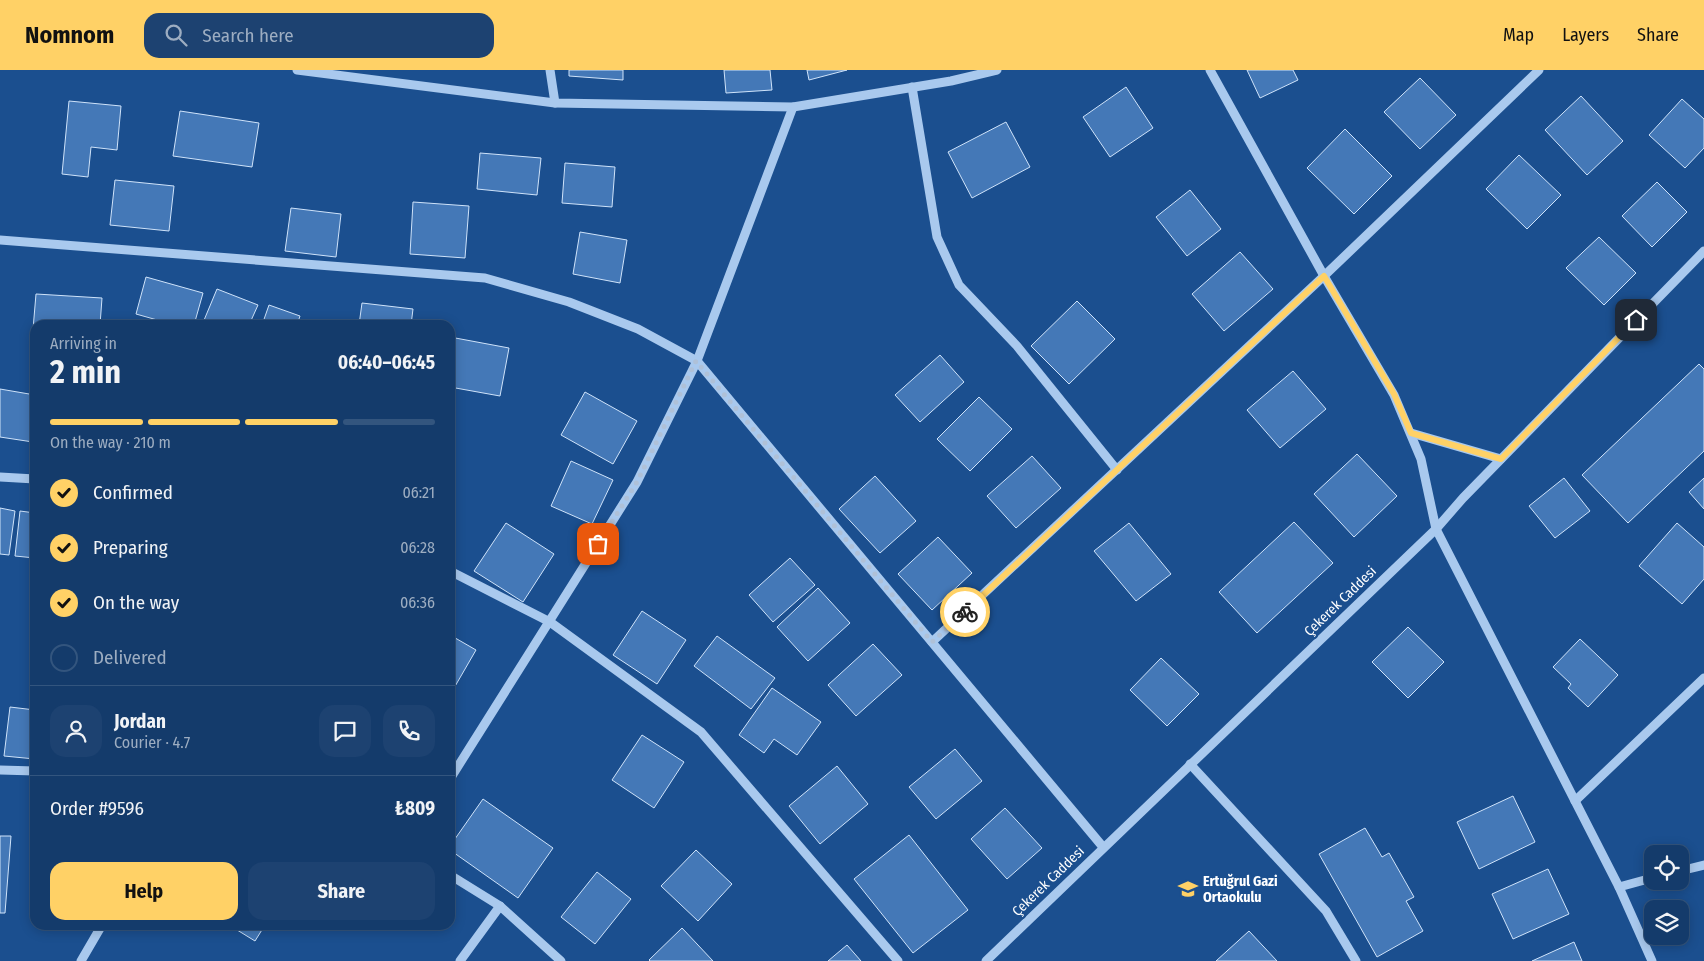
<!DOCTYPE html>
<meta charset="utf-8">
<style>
:root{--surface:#143b6b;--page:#1d4271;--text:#f1f3f6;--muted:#9dadc1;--line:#33557e;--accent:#ffd166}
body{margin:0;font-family:"Fira Sans Condensed",sans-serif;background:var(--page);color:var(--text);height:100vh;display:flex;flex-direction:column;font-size:19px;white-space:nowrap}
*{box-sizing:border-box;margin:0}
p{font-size:16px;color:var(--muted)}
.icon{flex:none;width:28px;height:28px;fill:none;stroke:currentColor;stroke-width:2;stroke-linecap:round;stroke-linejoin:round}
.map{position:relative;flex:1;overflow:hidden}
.sheet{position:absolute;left:30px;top:250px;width:425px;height:610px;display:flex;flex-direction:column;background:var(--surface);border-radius:15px;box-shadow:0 2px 12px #0003,0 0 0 1px var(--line)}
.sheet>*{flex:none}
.controls{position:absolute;left:1644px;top:775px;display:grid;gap:10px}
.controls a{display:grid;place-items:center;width:45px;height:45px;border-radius:10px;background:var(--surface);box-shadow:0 2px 12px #0003,0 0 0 1px var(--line);font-size:25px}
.pin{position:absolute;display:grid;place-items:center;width:42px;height:42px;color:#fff;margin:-21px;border-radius:10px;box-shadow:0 2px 8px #0006}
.courier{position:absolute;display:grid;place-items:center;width:50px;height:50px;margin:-25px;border:4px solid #ffd166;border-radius:50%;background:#fff;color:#222;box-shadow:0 1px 6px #0007}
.overview em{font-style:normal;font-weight:700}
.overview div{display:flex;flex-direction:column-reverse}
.overview{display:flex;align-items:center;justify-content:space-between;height:85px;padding:0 20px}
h1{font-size:32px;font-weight:700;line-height:38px}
.bar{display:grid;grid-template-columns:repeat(4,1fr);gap:8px 5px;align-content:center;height:60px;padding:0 20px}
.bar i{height:6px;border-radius:4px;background:var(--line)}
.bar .current{background:var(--accent)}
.bar p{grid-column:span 4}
.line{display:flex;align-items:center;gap:12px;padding:0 20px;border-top:1px solid var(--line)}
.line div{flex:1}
.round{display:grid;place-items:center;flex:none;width:52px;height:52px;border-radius:15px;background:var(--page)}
ol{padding:0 20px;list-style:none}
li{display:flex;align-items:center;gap:15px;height:55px}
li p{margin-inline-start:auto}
li .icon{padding:5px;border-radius:50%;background:var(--accent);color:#111;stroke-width:4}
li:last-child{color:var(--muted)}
li i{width:28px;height:28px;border:2px solid var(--line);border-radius:50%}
.primary-button{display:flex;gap:10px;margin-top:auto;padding:10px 20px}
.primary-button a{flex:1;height:58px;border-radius:15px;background:var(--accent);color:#111;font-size:20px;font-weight:700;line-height:58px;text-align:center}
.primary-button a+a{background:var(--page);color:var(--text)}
header{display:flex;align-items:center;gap:30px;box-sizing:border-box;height:70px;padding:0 25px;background:var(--accent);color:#111}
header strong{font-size:24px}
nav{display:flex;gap:28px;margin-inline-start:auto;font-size:18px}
.search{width:350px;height:45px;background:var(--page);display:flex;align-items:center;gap:12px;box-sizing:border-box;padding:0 18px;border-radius:15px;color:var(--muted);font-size:19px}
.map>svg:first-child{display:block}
.building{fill:#4478b7;stroke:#cfe3fa}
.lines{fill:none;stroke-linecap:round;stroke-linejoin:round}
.minor{stroke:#a9c9ee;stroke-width:9}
.done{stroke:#afc1d8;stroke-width:5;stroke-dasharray:0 9}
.route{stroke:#ffd166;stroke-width:6}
.labels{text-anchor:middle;stroke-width:4.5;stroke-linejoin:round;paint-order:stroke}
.street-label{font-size:14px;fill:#fff;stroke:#1b4f8f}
.poi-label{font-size:14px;font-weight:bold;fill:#fff;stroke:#1b4f8f;text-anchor:start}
</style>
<header>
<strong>Nomnom</strong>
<div class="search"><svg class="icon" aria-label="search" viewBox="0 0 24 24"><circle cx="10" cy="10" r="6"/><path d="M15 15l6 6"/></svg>Search here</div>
<nav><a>Map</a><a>Layers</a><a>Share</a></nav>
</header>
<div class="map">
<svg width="1704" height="891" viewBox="0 0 1704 891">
<rect width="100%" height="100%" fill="#1b4f8f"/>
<g class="building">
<path d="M569,0h54v10l-54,-4z"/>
<path d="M724,0h46l2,20 -46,3z"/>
<path d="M807,0h40l-38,10z"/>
<path d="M1247,0h46l5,10 -38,18z"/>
<path d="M1420,8l36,37 -36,34 -36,-37z"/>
<path d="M1126,17l27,41 -43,29 -27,-40z"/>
<path d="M1581,26l42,45 -36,34 -42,-45z"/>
<path d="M1682,29l22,20v29l-19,20 -36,-33z"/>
<path d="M69,31l52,5 -4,44 -26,-3 -3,30 -26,-3z"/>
<path d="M180,41l79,12 -7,44 -79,-11z"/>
<path d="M1006,52l24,45 -58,31 -24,-46z"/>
<path d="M1345,59l47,47 -38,38 -47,-46z"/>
<path d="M480,83l61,5 -4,37 -60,-6z"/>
<path d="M1519,85l42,40 -34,34 -41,-40z"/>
<path d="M565,93l50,4 -3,40 -50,-4z"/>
<path d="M115,110l59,6 -5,45 -59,-6z"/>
<path d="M1657,112l30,30 -35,35 -30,-31z"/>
<path d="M1190,120l31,39 -34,27 -31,-39z"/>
<path d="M413,132l56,4 -4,52 -55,-4z"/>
<path d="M291,138l50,6 -5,43 -51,-6z"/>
<path d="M580,162l47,8 -7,43 -47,-9z"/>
<path d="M1599,167l37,36 -32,32 -38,-37z"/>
<path d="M1240,182l33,37 -49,42 -32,-37z"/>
<path d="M146,207l57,16 -9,32h-19l-39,-11z"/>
<path d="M217,219l41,16 -9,20h-47z"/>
<path d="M36,224l66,4 -2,27h-65v16h-3z"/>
<path d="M1077,231l38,38 -46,45 -38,-38z"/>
<path d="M362,233l51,6 -2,16h-52z"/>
<path d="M269,235l31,11 -3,9h-35z"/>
<path d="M450,267l59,11 -9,48 -50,-9z"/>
<path d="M940,285l24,27 -44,40 -25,-27z"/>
<path d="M1699,294l5,5v82l-76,72 -46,-48z"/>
<path d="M1293,301l33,38 -46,39 -33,-38z"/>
<path d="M0,319l35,6v34l-2,13 -33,-5z"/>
<path d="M585,322l52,29 -24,43 -52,-29z"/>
<path d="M979,327l33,32 -42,42 -33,-32z"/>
<path d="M1357,384l40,42 -43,41 -40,-43z"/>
<path d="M1032,386l29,32 -45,40 -29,-32z"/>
<path d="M571,391l42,19 -21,44 -41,-18z"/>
<path d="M875,406l41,45 -36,32 -41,-44z"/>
<path d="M1564,408l26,33 -35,27 -26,-32z"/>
<path d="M1704,408v31l-15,-17z"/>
<path d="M0,438l15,3 -6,44 -9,-1z"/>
<path d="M20,441l15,2v45l-20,-2z"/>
<path d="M1294,452l39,41 -76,70 -38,-41z"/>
<path d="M506,453l48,31 -31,48 -49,-31z"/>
<path d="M1129,453l42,51 -35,27 -42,-50z"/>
<path d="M1677,453l27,24v32l-22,25 -43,-38z"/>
<path d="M938,467l34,36 -40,37 -34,-36z"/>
<path d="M790,488l25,27 -42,37 -24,-27z"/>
<path d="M818,518l32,35 -42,38 -31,-34z"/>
<path d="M642,541l44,29 -29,44 -44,-29z"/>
<path d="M1408,557l36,35 -36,36 -36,-36z"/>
<path d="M450,565l26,15 -26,45z"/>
<path d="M717,566l58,42 -24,31 -57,-43z"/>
<path d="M1580,569l38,36 -30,32 -20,-19 3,-4 -18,-17z"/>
<path d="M873,574l29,31 -46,41 -28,-31z"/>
<path d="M1161,588l38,36 -32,32 -37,-36z"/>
<path d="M772,618l49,34 -24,33 -23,-16 -10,14 -25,-18z"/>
<path d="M10,637l25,3v49l-31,-3z"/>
<path d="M642,665l42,27 -30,46 -42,-28z"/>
<path d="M955,679l27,32 -46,38 -27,-32z"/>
<path d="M837,696l31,38 -48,40 -31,-38z"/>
<path d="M1513,726l22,46 -56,27 -22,-47z"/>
<path d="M483,729l70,49 -35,50 -68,-48v-4z"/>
<path d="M1005,738l37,40 -35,31 -36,-40z"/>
<path d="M1365,758l17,29 7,-4 25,44 -8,4 17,30 -46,26 -58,-103z"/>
<path d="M909,765l59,75 -55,43 -59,-74z"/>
<path d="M0,766h11l-6,77h-5z"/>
<path d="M696,780l36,34 -34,37 -37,-35z"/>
<path d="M1548,799l21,45 -56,25 -21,-45z"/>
<path d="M597,802l34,27 -36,45 -34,-27z"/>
<path d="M229,855h36l-10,16z"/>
<path d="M682,858l31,33h-63l-1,-1z"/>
<path d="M1249,861l28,30h-61z"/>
<path d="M1574,872l8,19h-50z"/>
<path d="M847,875l14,16h-33z"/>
</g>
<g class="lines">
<g class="minor">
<path d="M297,0l258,33 238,4 158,-26 46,-11"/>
<path d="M550,0l5,33"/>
<path d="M1210,0l114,206 70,119 27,64 15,70 183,358 33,74"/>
<path d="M912,17l25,150 22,48 58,61 100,124"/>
<path d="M0,170l485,38 84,24 69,27 59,32 406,486"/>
<path d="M1411,363l90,26"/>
<path d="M0,407l35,2"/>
<path d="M450,501l100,51 151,110 197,229"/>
<path d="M932,572l392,-366 215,-206"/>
<path d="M1190,694l136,147 30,50"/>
<path d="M0,700l35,1"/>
<path d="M450,709l187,-297 60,-121 96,-254"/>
<path d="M1575,731l129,-123"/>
<path d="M1680,801l24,-6"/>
<path d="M450,805l50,31 61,55"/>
<path d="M1619,817l33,-9"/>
<path d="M81,891l21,-36"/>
<path d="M460,891l40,-55"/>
<path d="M986,891l450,-432 27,-31 241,-247"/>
</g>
</g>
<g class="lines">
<path class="done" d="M598,474l39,-62 59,-121 236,281 33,-30"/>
<path class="route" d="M965,542l359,-336 70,118 17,39 90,26 135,-139"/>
</g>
<defs>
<symbol id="school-bare" viewBox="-9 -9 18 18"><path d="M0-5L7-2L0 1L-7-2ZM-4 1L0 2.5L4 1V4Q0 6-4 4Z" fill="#ffd166" stroke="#1b4f8f" stroke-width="2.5" paint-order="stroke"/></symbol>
</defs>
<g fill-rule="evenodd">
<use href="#school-bare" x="1174" y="805" width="28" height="28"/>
</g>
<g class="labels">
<g class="street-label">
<text transform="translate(1340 531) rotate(-44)" y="5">Çekerek Caddesi</text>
<text transform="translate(1048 811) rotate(-44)" y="5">Çekerek Caddesi</text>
</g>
<g class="poi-label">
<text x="1203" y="816">Ertuğrul Gazi<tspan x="1203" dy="16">Ortaokulu</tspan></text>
</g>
</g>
</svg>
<div class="controls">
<a><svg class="icon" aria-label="locate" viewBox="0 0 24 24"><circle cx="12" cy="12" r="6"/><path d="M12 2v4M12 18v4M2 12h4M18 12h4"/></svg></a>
<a><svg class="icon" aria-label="layers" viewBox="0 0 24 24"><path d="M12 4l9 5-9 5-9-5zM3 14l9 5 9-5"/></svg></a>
</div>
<div class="pin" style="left:598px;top:474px;background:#ea580c"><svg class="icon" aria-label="bag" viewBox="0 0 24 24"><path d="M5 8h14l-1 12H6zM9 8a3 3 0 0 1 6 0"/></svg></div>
<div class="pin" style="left:1636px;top:250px;background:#1f2937"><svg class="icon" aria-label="home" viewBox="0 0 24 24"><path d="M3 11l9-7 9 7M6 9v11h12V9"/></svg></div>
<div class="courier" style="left:965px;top:542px"><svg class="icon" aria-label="bike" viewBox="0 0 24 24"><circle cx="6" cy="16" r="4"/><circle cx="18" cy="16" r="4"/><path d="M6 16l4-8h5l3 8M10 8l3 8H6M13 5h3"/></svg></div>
<section class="sheet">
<div class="overview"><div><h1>2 min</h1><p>Arriving in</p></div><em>06:40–06:45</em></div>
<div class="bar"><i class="current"></i><i class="current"></i><i class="current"></i><i></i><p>On the way · 210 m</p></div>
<ol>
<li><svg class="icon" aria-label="check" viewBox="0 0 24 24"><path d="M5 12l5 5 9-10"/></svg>Confirmed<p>06:21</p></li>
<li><svg class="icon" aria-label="check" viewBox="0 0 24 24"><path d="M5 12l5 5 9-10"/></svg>Preparing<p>06:28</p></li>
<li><svg class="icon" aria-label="check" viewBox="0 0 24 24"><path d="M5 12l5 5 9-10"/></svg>On the way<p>06:36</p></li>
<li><i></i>Delivered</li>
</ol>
<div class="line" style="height:90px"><a class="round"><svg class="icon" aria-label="person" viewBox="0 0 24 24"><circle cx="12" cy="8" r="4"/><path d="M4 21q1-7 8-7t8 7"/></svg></a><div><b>Jordan</b><p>Courier · 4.7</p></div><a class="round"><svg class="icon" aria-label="chat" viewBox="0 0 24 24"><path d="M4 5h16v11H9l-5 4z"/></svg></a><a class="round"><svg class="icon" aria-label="phone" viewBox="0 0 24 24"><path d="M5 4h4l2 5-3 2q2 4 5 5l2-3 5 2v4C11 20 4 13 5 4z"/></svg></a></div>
<div class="line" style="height:65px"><div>Order #9596</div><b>₺809</b></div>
<div class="primary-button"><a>Help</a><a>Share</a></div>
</section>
</div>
